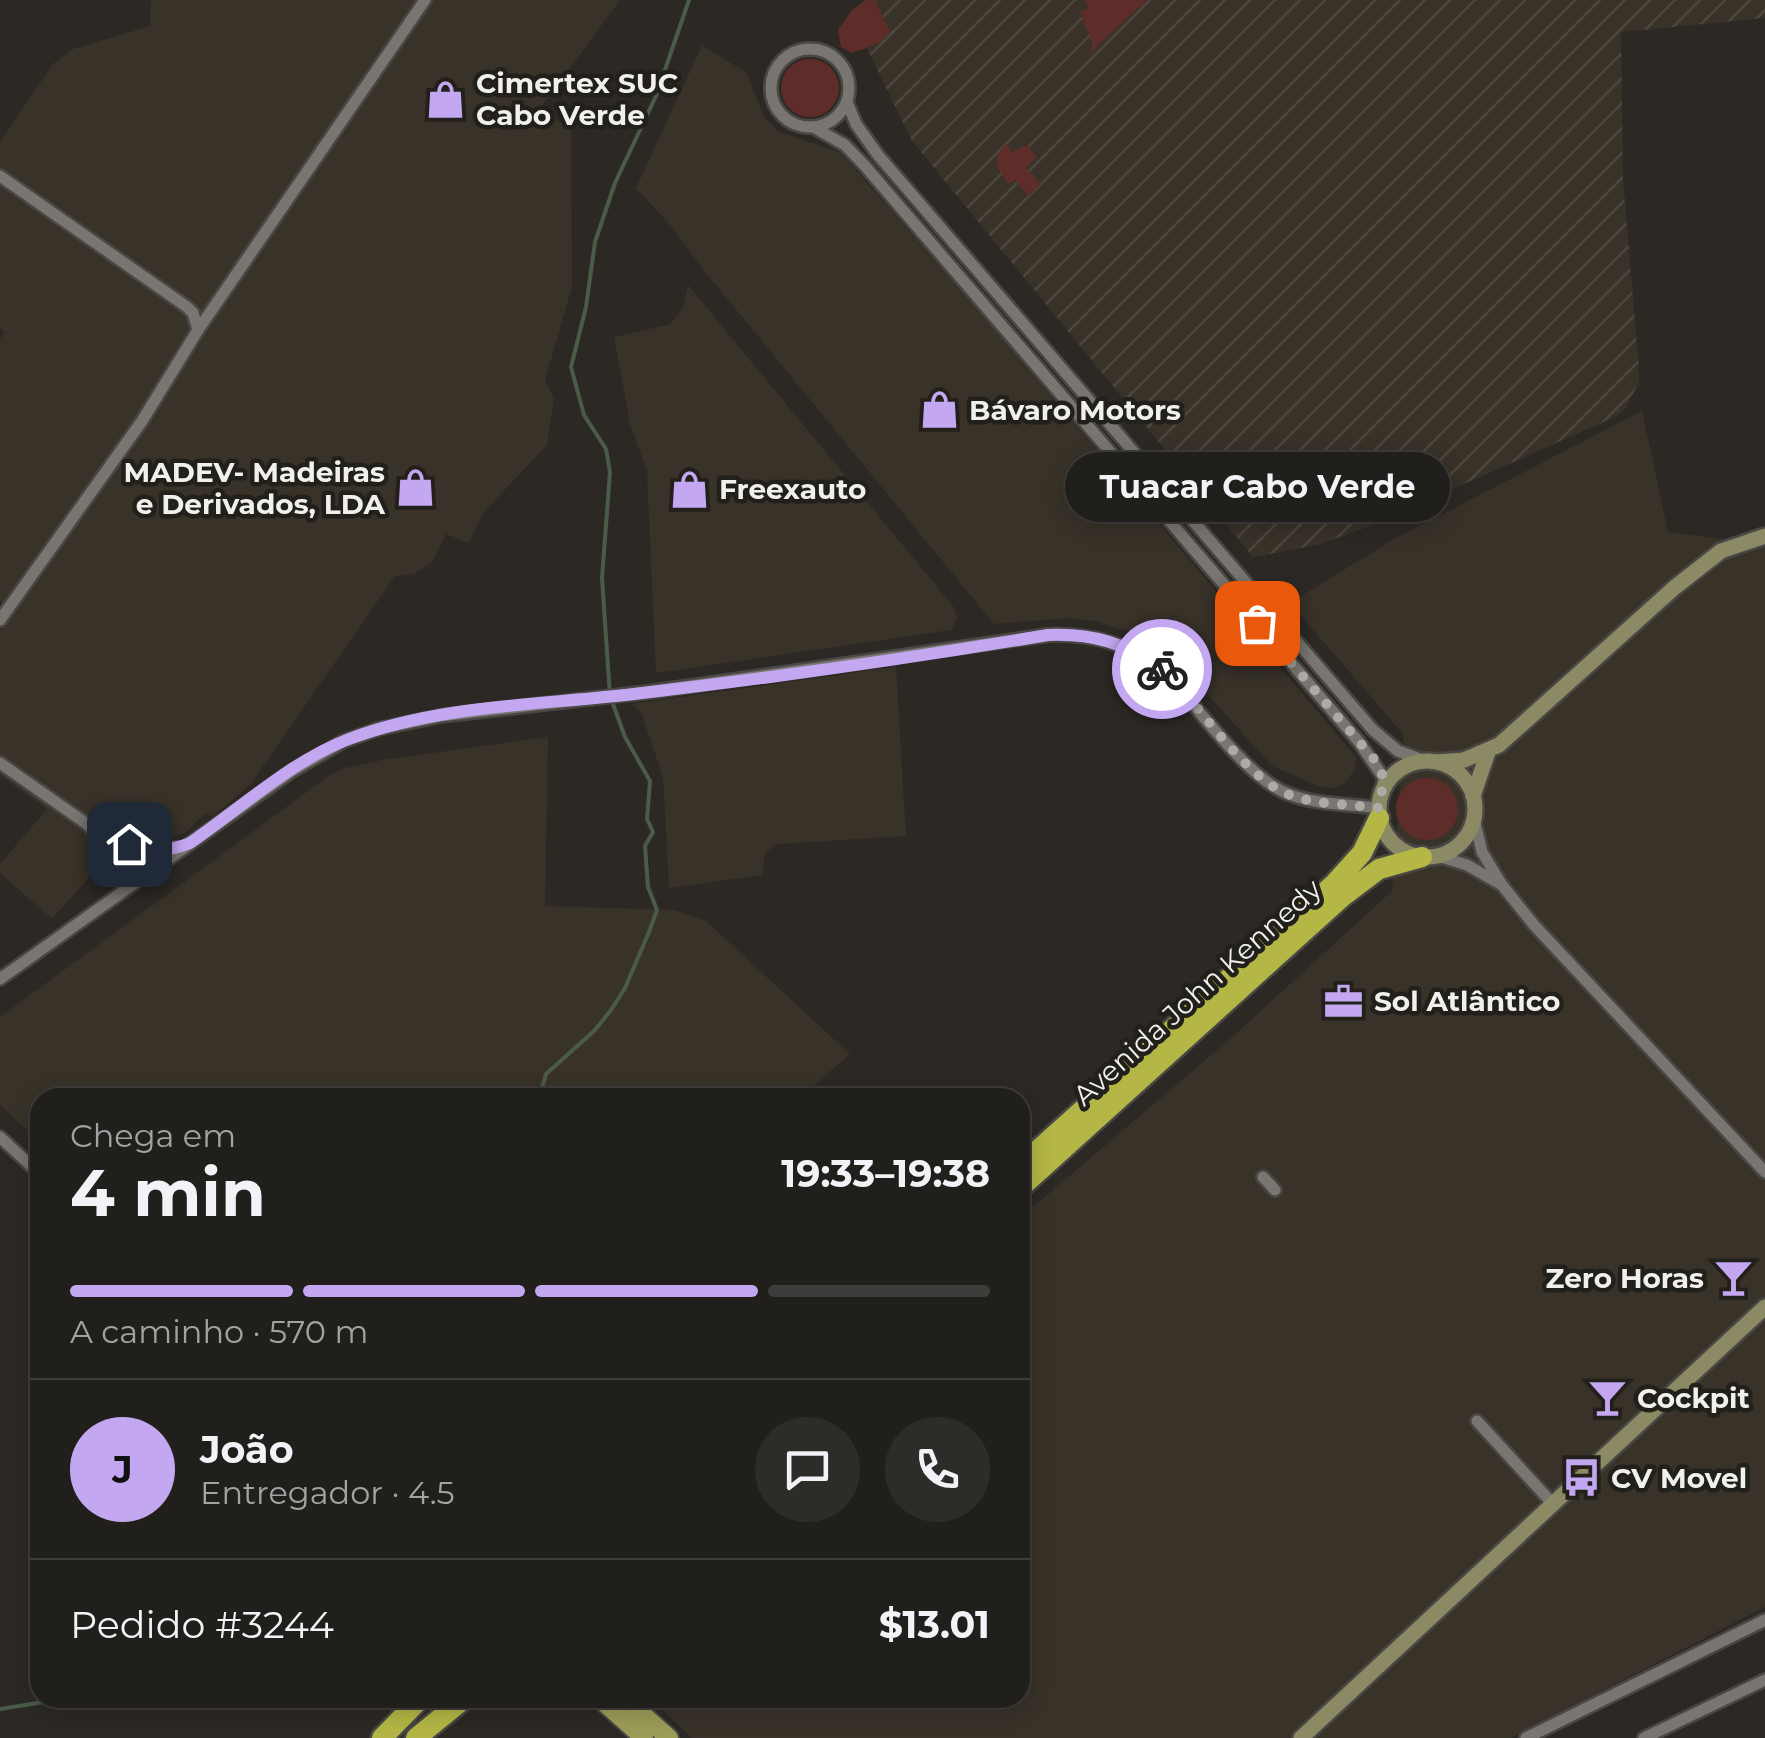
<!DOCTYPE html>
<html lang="pt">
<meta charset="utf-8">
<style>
:root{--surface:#211f1c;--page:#2d2c29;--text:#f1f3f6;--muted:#a2a2a3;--line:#3e3d3b;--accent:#c4a7f1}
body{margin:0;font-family:Montserrat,sans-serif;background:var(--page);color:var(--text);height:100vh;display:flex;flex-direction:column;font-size:38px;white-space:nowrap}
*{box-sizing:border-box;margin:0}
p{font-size:32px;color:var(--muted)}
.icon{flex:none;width:55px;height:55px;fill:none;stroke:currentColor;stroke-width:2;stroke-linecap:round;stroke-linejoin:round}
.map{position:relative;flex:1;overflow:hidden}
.drawer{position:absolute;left:30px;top:1088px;width:1000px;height:620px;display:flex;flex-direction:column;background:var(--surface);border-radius:30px;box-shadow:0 5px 25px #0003,0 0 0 2px var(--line)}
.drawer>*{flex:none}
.pin{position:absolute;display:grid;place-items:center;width:85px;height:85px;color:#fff;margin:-42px;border-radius:20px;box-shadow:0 5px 15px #0006}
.courier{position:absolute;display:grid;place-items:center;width:100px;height:100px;margin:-50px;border:8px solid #c4a7f1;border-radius:50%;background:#fff;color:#222;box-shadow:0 2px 12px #0007}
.bubble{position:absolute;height:70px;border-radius:35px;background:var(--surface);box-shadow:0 5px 25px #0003,0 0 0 2px var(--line);font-size:32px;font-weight:700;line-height:70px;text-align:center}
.summary em{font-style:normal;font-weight:700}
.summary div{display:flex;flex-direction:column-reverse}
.summary{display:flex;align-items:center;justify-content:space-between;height:170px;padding:0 40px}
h1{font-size:65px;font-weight:700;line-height:75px}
.bar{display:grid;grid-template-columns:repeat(4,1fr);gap:15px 10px;align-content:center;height:120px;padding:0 40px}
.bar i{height:12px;border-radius:8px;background:var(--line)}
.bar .selected{background:var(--accent)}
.bar p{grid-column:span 4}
.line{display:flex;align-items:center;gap:25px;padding:0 40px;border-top:2px solid var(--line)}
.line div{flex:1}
.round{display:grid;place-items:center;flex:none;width:105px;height:105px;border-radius:52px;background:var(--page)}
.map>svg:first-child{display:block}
.built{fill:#383229}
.industrial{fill:url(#industrial-furrows)}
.grass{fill:#5e2d29}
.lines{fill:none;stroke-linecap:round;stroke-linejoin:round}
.stream{stroke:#4a5c47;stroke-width:4}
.street-casing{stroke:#494744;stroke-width:16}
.secondary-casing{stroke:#494744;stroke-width:20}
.primary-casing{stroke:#494744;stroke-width:22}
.highway-casing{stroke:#494744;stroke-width:25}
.street{stroke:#797671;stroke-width:11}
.secondary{stroke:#8b8a64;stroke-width:15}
.primary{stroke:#9c9d57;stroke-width:18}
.highway{stroke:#b4b745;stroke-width:20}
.done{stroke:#adaaa7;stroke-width:10;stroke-dasharray:0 18}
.route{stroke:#c4a7f1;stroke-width:12}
.labels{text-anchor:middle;stroke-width:9;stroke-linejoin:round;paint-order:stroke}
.poi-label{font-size:28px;font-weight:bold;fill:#f2f0ed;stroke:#22201b;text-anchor:start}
.street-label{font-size:28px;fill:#f2f0ed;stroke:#22201b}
</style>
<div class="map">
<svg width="1765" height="1738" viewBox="0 0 1765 1738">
<defs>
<pattern id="industrial-furrows" width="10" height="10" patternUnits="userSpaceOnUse" patternTransform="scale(2.5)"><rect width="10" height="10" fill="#383229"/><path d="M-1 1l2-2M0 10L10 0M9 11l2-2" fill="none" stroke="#4c463e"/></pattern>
</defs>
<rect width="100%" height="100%" fill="#2c2925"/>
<g class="built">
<path d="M151,0h469l-81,110 32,18 1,159 -27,93 9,19 -7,46 -64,68 -14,30 -23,-9 -14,28 -18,12 -19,2 -145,209 -38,32 -7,-4 -19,19 -84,31 -50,56 -52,-46v-9l47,-55 -47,-34v-144l12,-19 -12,-11v-262l5,-7 -5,-4v-186l53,-78 20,-15 77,-23z"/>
<path d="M702,45l45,28 17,44 15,15 61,20 136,155 380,450 -1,12 -10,14 -12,5 -14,-2 -47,-20 -100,-111 -35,-21 -42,-13 -25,-3 -76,6 -292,-356 -30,-41 -36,-39z"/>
<path d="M688,285l265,321 4,13 -6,11 -295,43 -9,-202 -17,-47 -16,-87 57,-13 12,-17z"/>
<path d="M1642,411l26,121 97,13v1062l-254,131h-819l-43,-40h371v-480l210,-179 162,-148 12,-156 -114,-132 106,-65z"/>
<path d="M896,667l10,169 -127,8 -14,8 -3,23 -93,13 -6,-111 -22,-65 -10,-8z"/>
<path d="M548,737l-3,169 129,4 32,11 144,133 -49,43 -761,1v44l-40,-37v-88l330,-242 15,-7 37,-8z"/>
</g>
<path class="industrial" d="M864,0h901v18l-144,14 2,149 16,187v14l-13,26 -11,9 -253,112 -44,16 -65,12 -341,-416 -62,-127z"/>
<g class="grass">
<path d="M866,0h9l15,32 -11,11 -27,10 -11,-6 -3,-17 14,-20z"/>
<path d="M1085,0h62l-50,46 -6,10 1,-13 -12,-31 8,-4z"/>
<circle cx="810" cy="88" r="29"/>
<path d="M1007,143l4,9 16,-7 10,12 -11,11 15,16 -12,12 -14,-16 -6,4c-13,-14 -18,-27 -2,-41z"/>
<circle cx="1427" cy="809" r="31"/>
</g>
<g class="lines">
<g class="stream">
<path d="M539,1098l7,-24 49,-44 16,-20 14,-22 24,-56 8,-22 -9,-23 -3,-41 8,-14 -6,-13 3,-38 -25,-44 -15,-41 -8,-118 8,-106 -4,-23 -22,-34 -13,-48 15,-60 9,-65 20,-59 41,-87 33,-96"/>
<path d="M0,1709l50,-8 4,-3"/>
</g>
<defs>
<g id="street">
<circle cx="810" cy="88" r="39"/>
<path d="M847,102l9,22 22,31 495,575 25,21 27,10"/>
<path d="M815,128l30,17 20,21 494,576 25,36 -3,17"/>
<path d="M0,176l187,131 6,6 5,17"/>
<path d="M0,620l142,-199 56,-91 227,-330"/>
<path d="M0,763l87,61 51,55"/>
<path d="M95,828l49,21 33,-1"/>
<path d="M1438,856l29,9 35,20 -20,-33 -8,-33"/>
<path d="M1502,885l32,40 231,247"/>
<path d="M0,979l292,-208 52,-30 34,-12 62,-13 208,-24 400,-57c44,-2 81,9 117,36 29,33 82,106 121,122 28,12 63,11 93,15"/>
<path d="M0,1137l40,37"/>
<path d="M1263,1177l12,13"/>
<path d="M1477,1421l76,83"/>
<path d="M1526,1738l239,-118"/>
<path d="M1644,1738l121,-58"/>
</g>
<g id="secondary">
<circle cx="1427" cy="809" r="48"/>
<path d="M1437,762l27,-2 35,-15 175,-157 47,-37 44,-15"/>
<path d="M1473,796l15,-44"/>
<path d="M1301,1738l464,-431"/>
</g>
<g id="primary">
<path d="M599,1698l45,40"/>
<path d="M624,1698l45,40"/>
</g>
<g id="highway">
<path d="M1020,1166l314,-282 28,-31 17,-35"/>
<path d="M1020,1188l322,-291 37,-28 43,-12"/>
<path d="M382,1738l39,-40"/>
<path d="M416,1738l49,-40"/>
</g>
</defs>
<use href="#street" class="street-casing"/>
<use href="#secondary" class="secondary-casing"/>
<use href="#primary" class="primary-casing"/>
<use href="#highway" class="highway-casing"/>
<use href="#street" class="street"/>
<use href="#secondary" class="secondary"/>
<use href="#primary" class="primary"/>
<use href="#highway" class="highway"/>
</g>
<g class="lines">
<path class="done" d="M1162,669c37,34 80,106 125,125 28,11 62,10 92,14l5,-30 -10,-19 -117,-136"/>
<path class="route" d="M129,844c23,7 39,8 61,-1 51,-35 101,-82 159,-104 89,-34 191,-34 285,-45 138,-16 277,-36 414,-59 43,-2 79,8 114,34"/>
</g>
<defs>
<symbol id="shop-bare" viewBox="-9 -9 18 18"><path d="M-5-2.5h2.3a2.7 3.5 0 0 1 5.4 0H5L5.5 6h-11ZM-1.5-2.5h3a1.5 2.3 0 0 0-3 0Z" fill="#c4a7f1" stroke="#22201b" stroke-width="2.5" paint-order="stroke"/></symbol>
<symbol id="office-bare" viewBox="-9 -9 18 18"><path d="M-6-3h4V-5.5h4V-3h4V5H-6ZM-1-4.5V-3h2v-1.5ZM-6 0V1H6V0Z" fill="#c4a7f1" stroke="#22201b" stroke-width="2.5" paint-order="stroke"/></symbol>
<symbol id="bar-bare" viewBox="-9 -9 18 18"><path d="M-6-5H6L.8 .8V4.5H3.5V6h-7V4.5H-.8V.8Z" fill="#c4a7f1" stroke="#22201b" stroke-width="2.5" paint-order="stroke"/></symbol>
<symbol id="bus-bare" viewBox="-9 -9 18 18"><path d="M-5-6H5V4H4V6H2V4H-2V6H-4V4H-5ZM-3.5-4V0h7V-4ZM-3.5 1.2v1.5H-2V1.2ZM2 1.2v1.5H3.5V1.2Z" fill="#c4a7f1" stroke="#22201b" stroke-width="2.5" paint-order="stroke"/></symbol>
</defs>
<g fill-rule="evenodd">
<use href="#shop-bare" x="418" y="72" width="55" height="55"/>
<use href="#shop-bare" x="912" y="382" width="55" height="55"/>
<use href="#shop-bare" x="388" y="460" width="55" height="55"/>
<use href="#shop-bare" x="662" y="462" width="55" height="55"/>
<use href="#office-bare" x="1316" y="974" width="55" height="55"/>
<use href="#bar-bare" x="1706" y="1250" width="55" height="55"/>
<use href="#bar-bare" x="1580" y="1370" width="55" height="55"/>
<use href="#bus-bare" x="1554" y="1450" width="55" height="55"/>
</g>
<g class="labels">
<g class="poi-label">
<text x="476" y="93">Cimertex SUC<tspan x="476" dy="32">Cabo Verde</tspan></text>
<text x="969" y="420">Bávaro Motors</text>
<text x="385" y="482" text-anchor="end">MADEV- Madeiras<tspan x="385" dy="32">e Derivados, LDA</tspan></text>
<text x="719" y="499">Freexauto</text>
<text x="1374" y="1011">Sol Atlântico</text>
<text x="1704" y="1288" text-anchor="end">Zero Horas</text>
<text x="1637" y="1408">Cockpit</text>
<text x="1611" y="1488">CV Movel</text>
</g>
<g class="street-label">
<text transform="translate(1197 992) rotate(-42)" y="10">Avenida John Kennedy</text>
</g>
</g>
</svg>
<div class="pin" style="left:1257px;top:623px;background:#ea580c"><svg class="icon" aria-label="bag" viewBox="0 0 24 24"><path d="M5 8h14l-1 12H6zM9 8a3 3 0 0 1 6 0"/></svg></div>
<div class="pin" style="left:129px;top:844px;background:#1f2937"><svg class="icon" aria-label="home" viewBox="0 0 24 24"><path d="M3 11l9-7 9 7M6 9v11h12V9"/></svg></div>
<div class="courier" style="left:1162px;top:669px"><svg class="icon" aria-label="bike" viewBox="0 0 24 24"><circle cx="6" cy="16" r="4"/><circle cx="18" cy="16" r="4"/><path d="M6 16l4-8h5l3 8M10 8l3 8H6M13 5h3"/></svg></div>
<div class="bubble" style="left:1065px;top:452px;width:385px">Tuacar Cabo Verde</div>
<section class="drawer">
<div class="summary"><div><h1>4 min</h1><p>Chega em</p></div><em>19:33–19:38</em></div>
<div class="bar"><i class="selected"></i><i class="selected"></i><i class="selected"></i><i></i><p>A caminho · 570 m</p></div>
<div class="line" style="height:180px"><b class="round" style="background:var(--accent);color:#111">J</b><div><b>João</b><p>Entregador · 4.5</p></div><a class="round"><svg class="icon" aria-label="chat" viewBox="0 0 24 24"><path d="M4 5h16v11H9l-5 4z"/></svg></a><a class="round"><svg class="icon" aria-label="phone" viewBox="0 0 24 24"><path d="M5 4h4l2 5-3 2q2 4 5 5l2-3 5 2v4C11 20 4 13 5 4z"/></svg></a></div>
<div class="line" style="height:130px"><div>Pedido #3244</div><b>$13.01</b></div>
</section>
</div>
